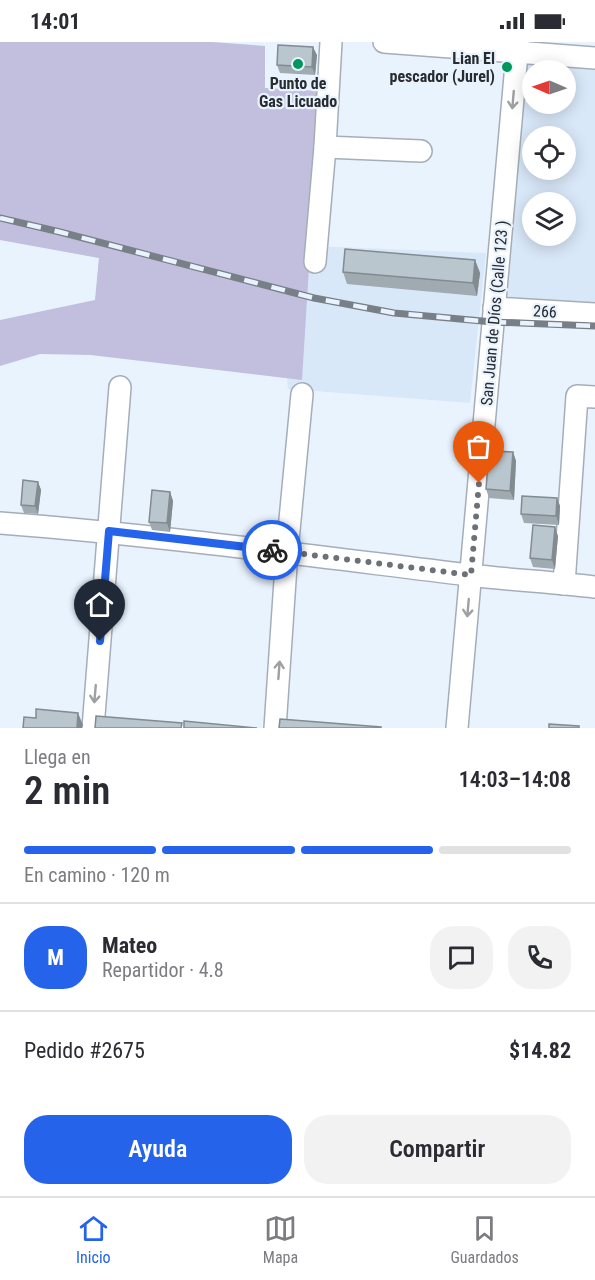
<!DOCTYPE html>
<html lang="es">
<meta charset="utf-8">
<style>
:root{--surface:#fff;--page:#f2f2f3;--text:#2b2b33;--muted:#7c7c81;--line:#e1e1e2;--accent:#2563eb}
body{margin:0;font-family:"Roboto Condensed",sans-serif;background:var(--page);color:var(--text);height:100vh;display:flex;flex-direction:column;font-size:22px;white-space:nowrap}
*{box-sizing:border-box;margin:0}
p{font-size:20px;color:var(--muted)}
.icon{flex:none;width:33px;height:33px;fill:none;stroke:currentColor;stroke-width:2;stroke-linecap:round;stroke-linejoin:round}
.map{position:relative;height:686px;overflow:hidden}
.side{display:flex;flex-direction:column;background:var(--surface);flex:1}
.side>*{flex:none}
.needle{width:39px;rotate:272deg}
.controls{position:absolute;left:522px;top:18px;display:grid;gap:12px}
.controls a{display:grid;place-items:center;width:54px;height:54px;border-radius:50%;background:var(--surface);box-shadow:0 3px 15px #0003;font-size:30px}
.pin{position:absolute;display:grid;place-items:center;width:51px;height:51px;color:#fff;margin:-62px -26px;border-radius:50% 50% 50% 0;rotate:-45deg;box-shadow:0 0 6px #0007}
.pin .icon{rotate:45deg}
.courier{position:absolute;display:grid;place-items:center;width:60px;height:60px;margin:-30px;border:4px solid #2563eb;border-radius:50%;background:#fff;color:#222;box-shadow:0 2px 8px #0007}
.headline em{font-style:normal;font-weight:600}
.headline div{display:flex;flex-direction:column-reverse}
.headline{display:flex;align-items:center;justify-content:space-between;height:102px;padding:0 24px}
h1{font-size:39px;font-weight:600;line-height:45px}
.bar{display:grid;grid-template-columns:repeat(4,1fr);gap:9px 6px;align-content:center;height:72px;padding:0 24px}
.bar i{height:8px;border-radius:4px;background:var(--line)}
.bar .current{background:var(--accent)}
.bar p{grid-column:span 4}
.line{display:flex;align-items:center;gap:15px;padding:0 24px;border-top:2px solid var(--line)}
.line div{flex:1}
.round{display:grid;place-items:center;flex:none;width:63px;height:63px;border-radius:24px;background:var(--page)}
.button{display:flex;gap:12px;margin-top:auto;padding:12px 24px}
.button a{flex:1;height:69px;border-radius:24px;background:var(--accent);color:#fff;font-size:24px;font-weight:600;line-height:69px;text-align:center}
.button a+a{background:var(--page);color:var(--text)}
.status{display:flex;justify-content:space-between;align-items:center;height:42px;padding:0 30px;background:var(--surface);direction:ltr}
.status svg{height:16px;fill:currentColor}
.dock{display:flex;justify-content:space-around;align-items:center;height:84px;border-top:2px solid var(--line);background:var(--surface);font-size:16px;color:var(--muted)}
.dock a{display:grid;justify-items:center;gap:3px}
.dock .current{color:var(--accent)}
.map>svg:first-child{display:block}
.built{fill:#d9e8f9;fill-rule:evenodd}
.green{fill:#c1bede}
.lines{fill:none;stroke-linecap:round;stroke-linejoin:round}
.minor-casing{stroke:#a5aeb8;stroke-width:24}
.minor{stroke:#fff;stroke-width:21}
.rail-casing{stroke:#797f86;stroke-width:7}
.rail{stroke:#e9f3fe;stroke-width:4.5;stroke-dasharray:14;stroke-linecap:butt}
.wall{fill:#9faab1}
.shaded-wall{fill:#828b90}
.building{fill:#b9c6ce;stroke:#828b90;stroke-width:1.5}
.oneway{stroke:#9ea0a1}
.done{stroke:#6c7177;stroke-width:6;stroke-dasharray:0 10.8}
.route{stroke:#2563eb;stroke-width:8}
.poi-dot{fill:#00975a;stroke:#e9f3fe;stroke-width:2}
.labels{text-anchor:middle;stroke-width:4.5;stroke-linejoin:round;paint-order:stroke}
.poi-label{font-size:16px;font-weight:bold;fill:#282b2f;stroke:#e9f3fe;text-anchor:end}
.street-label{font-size:16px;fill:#282b2f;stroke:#e9f3fe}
</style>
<div class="status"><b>14:01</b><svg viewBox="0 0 49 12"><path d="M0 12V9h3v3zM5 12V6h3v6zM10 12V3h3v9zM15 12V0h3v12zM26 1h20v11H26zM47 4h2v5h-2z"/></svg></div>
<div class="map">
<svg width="595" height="686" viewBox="0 0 595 686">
<rect width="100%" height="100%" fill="#e9f3fe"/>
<g class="built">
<path d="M0,0h211l54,4v42l55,3 -8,155 174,7 -16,150 -182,-14 -1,-11 -196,-23 8,-97 -99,-19z"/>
<path d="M527,21l68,7v233l-94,-6zM532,28h34v34h-34zM532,94h34v34h-34zM532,160h34v34h-34z"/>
</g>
<path class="green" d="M0,0h211l54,4v42l55,3 -18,289 -211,-25 -51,-1 -40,12v-46l95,-20 4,-42 -99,-18z"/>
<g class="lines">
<defs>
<g id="minor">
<path d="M384,0l211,16"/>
<path d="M325,105l96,4"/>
<path d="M315,220l10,-115 6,-105"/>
<path d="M494,266l101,6"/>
<path d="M0,481c157,12 312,33 469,52 42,5 84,7 126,12"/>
<path d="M564,542l13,-188 18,1"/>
<path d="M93,686l27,-341"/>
<path d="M275,686l12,-177 15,-157"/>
<path d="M457,686l61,-686"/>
</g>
</defs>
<use href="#minor" class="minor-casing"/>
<use href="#minor" class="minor"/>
<defs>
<path id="rail" d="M0,176l60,14 254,66 80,15 99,9 102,4"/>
</defs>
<use href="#rail" class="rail-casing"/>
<use href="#rail" class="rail"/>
</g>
<g class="wall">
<path d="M317,13l-2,20 -35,-2 -3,-8z"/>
<path d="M475,218l5,13 -3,23 -130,-12 -4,-12z"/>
<path d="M513,410l3,9 -2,39 -25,-2 -3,-9z"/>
<path d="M38,440l3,8 -3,24 -14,-1 -3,-8z"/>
<path d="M170,450l3,9 -3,31 -18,-2 -3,-8z"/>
<path d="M557,456l3,8 -1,19 -35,-2 -3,-9z"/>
<path d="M558,494l-3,33 -22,-2 -3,-9z"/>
</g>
<g class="shaded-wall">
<path d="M313,5l4,8 -2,20 -3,-8z"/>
<path d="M475,218l5,13 -3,23 -4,-13z"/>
<path d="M513,410l3,9 -2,39 -4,-9z"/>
<path d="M38,440l3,8 -3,24 -3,-8z"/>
<path d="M170,450l3,9 -3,31 -3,-9z"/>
<path d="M557,456l3,8 -1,19 -3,-9z"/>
<path d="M555,485l3,9 -3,33 -3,-9z"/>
<path d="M78,671l5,12 -1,3h-5z"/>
</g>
<g class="building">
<path d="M278,3l35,2 -1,20 -35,-2z"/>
<path d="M345,207l130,11 -2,23 -130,-11z"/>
<path d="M489,409l24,1 -3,39 -24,-2z"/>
<path d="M23,438l15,2 -3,24 -14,-1z"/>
<path d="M152,448l18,2 -3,31 -18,-1z"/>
<path d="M522,454l35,2 -1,18 -35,-2z"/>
<path d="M533,483l22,2 -3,33 -22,-2z"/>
<path d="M36,667l42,4 -1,15h-54l1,-11 12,1z"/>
<path d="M96,674l86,7 -1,5h-86z"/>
<path d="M280,677l101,8v1h-102z"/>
<path d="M184,679l73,7h-73z"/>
<path d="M549,682l30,2v2h-30z"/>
</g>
<defs><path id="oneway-shaft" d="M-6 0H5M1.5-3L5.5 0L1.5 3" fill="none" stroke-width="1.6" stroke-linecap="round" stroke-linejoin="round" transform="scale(1.5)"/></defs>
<g class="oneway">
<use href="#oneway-shaft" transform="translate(513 58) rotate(95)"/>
<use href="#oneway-shaft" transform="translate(468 566) rotate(95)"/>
<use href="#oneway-shaft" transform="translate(279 628) rotate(-86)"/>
<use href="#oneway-shaft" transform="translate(95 652) rotate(95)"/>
</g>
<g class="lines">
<path class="done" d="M272,508l199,25 8,-92"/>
<path class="route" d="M100,599l9,-110 163,19"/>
</g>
<g class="poi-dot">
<circle cx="298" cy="22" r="6"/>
<circle cx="507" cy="25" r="6"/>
</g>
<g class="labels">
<g class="poi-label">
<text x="495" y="22">Lian El<tspan x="495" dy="18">pescador (Jurel)</tspan></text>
<text x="298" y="47" text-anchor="middle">Punto de<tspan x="298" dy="18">Gas Licuado</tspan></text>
</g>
<g class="street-label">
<text transform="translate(545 269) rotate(4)" y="6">266</text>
<text transform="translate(494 271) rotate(-85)" y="6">San Juan de Díos (Calle 123 )</text>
</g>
</g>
</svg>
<div class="controls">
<a><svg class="needle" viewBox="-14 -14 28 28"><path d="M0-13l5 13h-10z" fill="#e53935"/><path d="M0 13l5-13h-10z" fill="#7c7c81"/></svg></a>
<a><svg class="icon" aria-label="locate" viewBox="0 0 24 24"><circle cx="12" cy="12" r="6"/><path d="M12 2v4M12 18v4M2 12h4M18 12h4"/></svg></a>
<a><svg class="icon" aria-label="layers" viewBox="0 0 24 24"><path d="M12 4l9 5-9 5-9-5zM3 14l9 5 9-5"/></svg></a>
</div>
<div class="pin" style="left:479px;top:441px;background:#ea580c"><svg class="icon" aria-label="bag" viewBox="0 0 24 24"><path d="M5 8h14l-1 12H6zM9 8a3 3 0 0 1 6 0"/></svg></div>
<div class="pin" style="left:100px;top:599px;background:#1f2937"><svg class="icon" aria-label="home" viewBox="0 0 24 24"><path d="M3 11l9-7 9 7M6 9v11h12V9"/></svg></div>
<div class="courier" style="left:272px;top:508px"><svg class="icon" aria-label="bike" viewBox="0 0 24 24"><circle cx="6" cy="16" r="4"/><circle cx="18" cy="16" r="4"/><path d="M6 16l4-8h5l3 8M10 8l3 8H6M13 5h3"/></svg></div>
</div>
<section class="side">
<div class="headline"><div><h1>2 min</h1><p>Llega en</p></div><em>14:03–14:08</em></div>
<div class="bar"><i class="current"></i><i class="current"></i><i class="current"></i><i></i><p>En camino · 120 m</p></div>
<div class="line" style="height:108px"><b class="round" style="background:var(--accent);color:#fff">M</b><div><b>Mateo</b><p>Repartidor · 4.8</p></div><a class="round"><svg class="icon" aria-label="chat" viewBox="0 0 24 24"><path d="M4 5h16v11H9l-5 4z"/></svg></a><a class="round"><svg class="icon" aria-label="phone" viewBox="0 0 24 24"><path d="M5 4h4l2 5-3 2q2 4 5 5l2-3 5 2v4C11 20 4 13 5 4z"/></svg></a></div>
<div class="line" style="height:78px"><div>Pedido #2675</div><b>$14.82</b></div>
<div class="button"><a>Ayuda</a><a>Compartir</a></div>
</section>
<nav class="dock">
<a class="current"><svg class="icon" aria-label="home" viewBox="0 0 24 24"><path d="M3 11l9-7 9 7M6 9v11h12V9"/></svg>Inicio</a>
<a><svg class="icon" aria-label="map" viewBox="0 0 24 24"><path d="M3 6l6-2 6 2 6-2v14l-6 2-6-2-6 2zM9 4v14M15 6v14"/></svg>Mapa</a>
<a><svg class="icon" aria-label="saved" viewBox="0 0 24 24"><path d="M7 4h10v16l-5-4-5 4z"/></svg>Guardados</a>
</nav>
